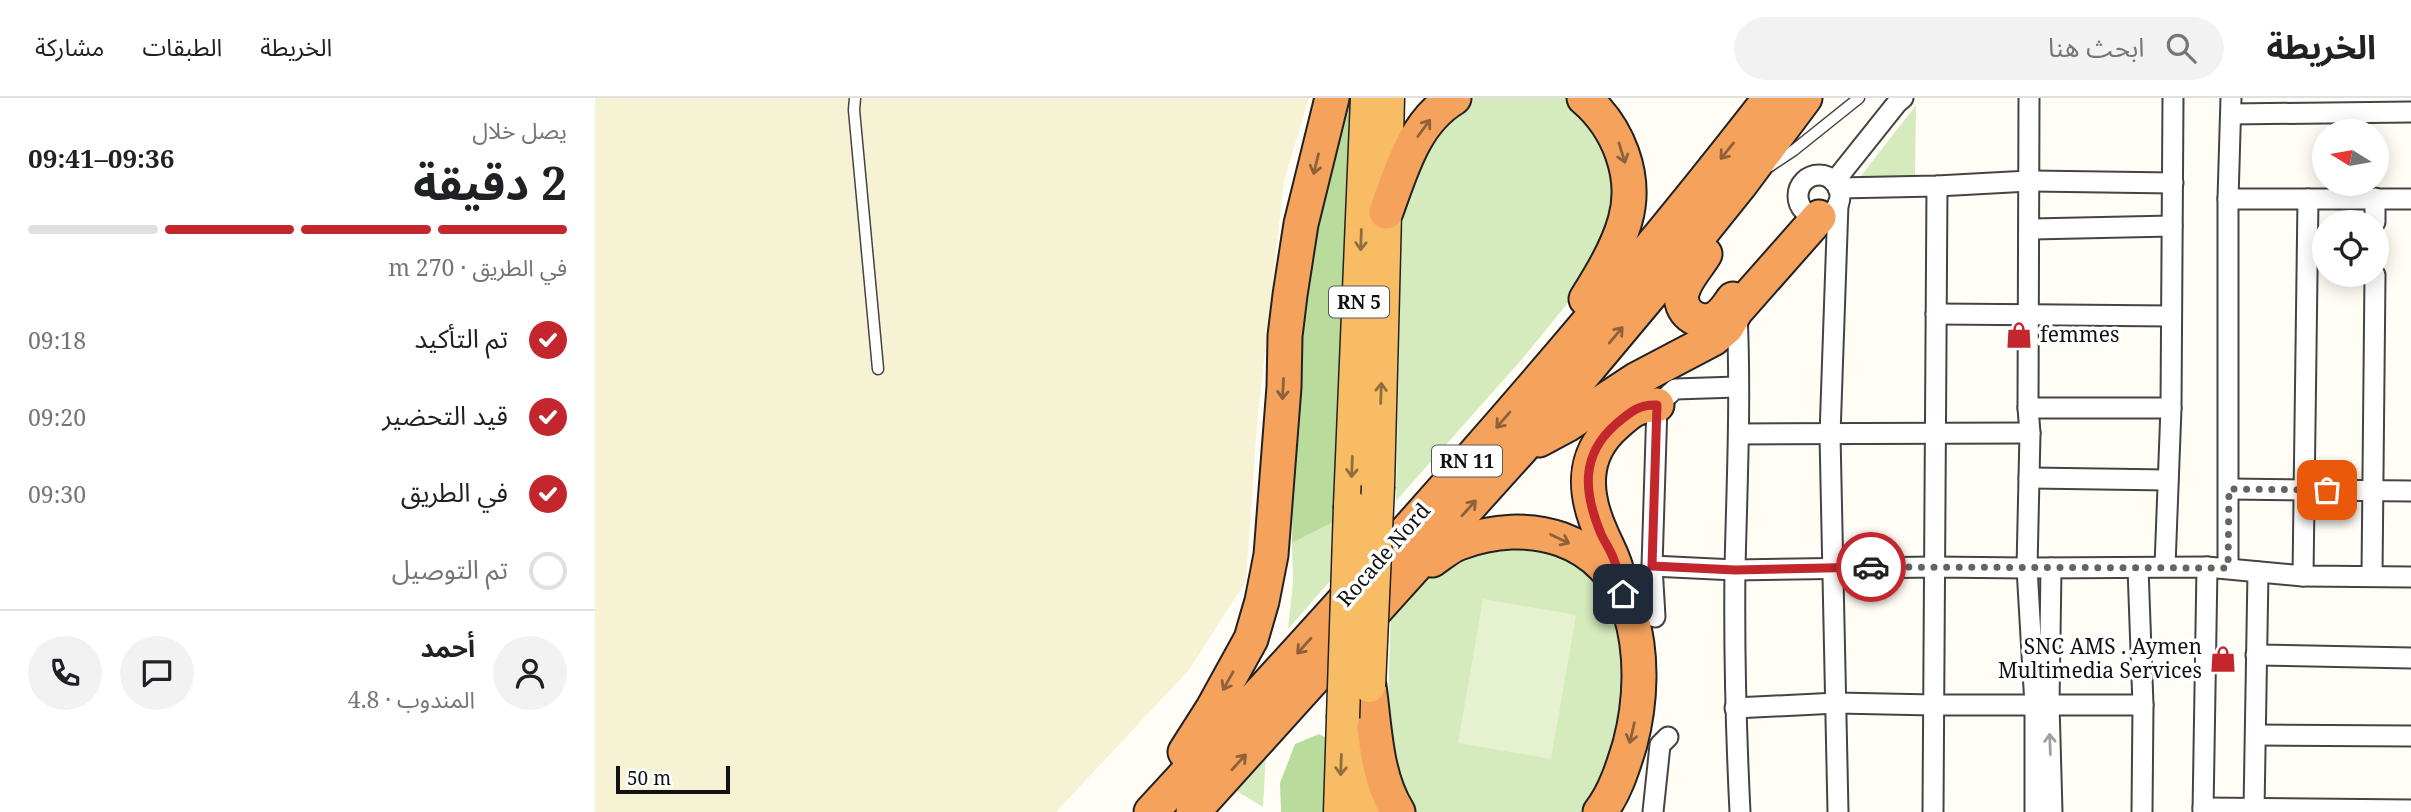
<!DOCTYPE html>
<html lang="ar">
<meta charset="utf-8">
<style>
:root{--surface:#fff;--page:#f2f2f2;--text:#202124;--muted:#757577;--line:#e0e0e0;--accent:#c4262e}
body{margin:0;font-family:"Noto Serif","Noto Sans Arabic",serif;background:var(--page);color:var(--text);direction:rtl;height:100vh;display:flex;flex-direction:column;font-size:26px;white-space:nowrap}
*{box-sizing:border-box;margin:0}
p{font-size:23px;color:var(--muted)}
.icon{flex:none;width:38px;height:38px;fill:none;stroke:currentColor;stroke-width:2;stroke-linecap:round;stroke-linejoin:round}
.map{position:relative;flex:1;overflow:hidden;direction:ltr}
.side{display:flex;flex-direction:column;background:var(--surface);width:595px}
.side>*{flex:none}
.needle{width:46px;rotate:281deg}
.buttons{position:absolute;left:1717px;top:21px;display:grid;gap:14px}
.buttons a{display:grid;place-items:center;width:77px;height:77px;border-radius:50%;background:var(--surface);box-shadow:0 4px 18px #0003;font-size:35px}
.scale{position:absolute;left:21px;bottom:18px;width:114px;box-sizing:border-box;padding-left:7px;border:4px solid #111;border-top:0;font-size:19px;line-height:24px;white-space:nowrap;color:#111;-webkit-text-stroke:5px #fff;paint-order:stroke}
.pin{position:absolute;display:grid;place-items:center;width:60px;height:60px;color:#fff;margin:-30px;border-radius:14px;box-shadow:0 4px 10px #0006}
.courier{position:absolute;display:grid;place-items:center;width:70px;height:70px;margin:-35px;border:5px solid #c4262e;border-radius:50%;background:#fff;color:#222;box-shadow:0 2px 9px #0007}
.summary em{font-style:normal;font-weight:700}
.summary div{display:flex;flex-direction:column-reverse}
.summary{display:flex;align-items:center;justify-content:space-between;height:119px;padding:0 28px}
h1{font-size:46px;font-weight:700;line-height:52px}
.bar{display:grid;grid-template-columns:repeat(4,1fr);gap:10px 7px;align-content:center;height:84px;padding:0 28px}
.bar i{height:9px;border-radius:5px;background:var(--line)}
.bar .current{background:var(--accent)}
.bar p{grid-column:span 4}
.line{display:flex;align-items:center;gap:18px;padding:0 28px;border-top:2px solid var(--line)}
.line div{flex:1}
.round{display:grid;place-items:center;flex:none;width:74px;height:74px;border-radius:37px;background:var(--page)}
ol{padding:0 28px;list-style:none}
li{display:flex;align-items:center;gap:21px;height:77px}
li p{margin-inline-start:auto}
li .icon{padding:7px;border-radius:50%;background:var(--accent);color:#fff;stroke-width:4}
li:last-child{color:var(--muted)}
li i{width:38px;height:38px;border:4px solid var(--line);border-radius:50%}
header{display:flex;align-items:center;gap:42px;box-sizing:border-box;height:98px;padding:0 35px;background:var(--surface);border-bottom:2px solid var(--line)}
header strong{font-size:33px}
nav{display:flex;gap:38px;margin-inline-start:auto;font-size:24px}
.search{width:490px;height:63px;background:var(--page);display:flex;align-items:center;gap:18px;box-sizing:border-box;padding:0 24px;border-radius:38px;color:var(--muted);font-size:26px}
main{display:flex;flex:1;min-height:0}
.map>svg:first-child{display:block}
.farmland{fill:#f6f3d4}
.green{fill:#d5ebbd}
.forest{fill:#b9dc9c}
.pitch{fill:#e6f2cf}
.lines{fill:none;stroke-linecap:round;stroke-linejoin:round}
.service-casing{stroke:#444;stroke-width:13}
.minor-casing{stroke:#444;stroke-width:23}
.trunk-casing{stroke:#222;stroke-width:35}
.motorway-casing{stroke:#222;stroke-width:37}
.service{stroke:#fff;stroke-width:10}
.minor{stroke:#fff;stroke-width:19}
.trunk{stroke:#f7bc64;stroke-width:32}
.motorway{stroke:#f5a25d;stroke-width:33}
.trunk-bridge-casing{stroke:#222;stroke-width:35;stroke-linecap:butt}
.trunk-bridge{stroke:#f7bc64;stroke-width:32}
.oneway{stroke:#8e613b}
.oneway2{stroke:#906f3f}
.oneway3{stroke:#a0a0a0}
.done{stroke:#646461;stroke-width:7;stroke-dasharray:0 12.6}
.route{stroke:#c4262e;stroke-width:9}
.labels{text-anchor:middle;stroke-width:7;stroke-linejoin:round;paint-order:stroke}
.shield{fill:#fff;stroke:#585858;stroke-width:2}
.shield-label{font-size:19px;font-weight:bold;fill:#111}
.poi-label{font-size:21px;fill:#111;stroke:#fff;text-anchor:start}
.street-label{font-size:21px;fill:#111;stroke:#fff}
</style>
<header>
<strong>الخريطة</strong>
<div class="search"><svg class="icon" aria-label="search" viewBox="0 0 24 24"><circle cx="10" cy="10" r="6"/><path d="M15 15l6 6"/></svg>ابحث هنا</div>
<nav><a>الخريطة</a><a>الطبقات</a><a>مشاركة</a></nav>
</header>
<main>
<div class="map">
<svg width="1816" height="714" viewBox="0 0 1816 714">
<rect width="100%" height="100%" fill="#fffdf5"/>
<path class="farmland" d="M0,0h714l-25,83 -27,243 -11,157 -57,89 -133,142h-461z"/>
<g class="green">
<path d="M870,0h102l11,5 21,22 17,68 -5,41 -27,49 -61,75 -127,143 5,-266 8,-50 11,-39z"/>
<path d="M1321,7l-1,71h-54z"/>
<path d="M737,424l-2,59 -42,48 5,-47 -1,-39z"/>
<path d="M931,439l70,32 31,67 -3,88 -37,88h-177l-23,-78 4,-120 47,-49z"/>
<path d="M671,656l-3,53 -30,-18z"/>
</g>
<g class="forest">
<path d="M744,5h15l-17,417 -45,23 3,-206z"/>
<path d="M724,636l13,7 -2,71h-49l-1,-29 15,-39z"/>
</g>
<path class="pitch" d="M888,501l93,16 -25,144 -93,-16z"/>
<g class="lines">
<defs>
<g id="service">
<path d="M260,0l-1,12 24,259"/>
<path d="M1175,68l24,-16 65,-52"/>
</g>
<g id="minor">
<path d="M1434,0l-1,310 2,25 -3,135 8,137v107"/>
<path d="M1636,16l180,-2"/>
<circle cx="1224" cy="98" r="21"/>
<path d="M1239,84l63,-79 6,-5"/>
<path d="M1243,90l99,-2 92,-5 144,2"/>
<path d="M1633,101h183"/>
<path d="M1780,124v-24"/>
<path d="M1435,131l142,-3"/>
<path d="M1142,215c4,85 0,170 -2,255 -1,81 1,163 5,244"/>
<path d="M1341,216l235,2"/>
<path d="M1433,310h143"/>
<path d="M1144,336l291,-1"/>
<path d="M1434,380l139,2"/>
<path d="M1634,391l182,2"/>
<path d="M1057,468l83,4 198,-3 94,1 180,-1 96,9 108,1"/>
<path d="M1570,468l6,-158 2,-310"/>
<path d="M1456,470l-2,136 3,108"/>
<path d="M1543,470l5,137 -1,107"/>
<path d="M1633,470v-369l3,-101"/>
<path d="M1777,477l3,-300"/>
<path d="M1708,478l5,-377"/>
<path d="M1060,519l-3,-51 5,-161 18,-16 62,-2"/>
<path d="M1661,557l155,3"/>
<path d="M1140,610l102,-5 97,2h209"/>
<path d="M1662,637l154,1"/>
<path d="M1608,710l208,2"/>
<path d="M1659,712l4,-238"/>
<path d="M1058,714l7,-67 8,-8"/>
<path d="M1243,714l-8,-377 8,-231"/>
<path d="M1338,714l4,-626"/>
<path d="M1608,714l4,-245"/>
</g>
<g id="trunk">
<path d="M783,388l10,-388"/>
<path d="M755,408l17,-408"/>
<path d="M745,714l3,-94"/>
<path d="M769,714l3,-79"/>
</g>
<g id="motorway">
<path d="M989,0c34,29 54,78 41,123 -8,28 -24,54 -39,78"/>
<path d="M791,114c15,-41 28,-90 68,-114"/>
<path d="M1110,156c-7,12 -20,25 -23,39 -4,18 15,33 32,26 9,-4 14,-13 19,-20"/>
<path d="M944,342l28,-15 70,-46 76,-40 14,-12 9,-16 83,-94"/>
<path d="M837,462c9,-6 18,-14 27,-17 69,-26 146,-7 171,69 13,42 11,90 0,132 -7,23 -15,49 -30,68"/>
<path d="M1023,478c-3,-16 -10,-27 -16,-41 -18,-39 -22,-79 13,-110 13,-12 23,-21 42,-20"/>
<path d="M774,588c6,42 6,89 29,126"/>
<path d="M590,654l28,-44 38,-69 11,-38 9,-46 13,-168 1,-51 5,-41 11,-71 31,-126"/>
<path d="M556,714c213,-231 426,-465 619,-714"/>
<path d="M598,714l328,-363 170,-203 49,-61 65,-87"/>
</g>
</defs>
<use href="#service" class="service-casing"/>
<use href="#minor" class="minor-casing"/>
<use href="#trunk" class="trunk-casing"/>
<use href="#motorway" class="motorway-casing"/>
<use href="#service" class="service"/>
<use href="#minor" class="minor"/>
<use href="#trunk" class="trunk"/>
<use href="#motorway" class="motorway"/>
<defs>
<g id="trunk-bridge">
<path d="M774,588l9,-200"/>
<path d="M748,620l7,-212"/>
</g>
</defs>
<use href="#trunk-bridge" class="trunk-bridge-casing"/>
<use href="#trunk-bridge" class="trunk-bridge"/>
</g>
<defs><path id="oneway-shaft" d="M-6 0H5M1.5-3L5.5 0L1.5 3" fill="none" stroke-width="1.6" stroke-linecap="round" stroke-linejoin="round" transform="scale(1.75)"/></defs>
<g class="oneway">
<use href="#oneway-shaft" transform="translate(829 30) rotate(-54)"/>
<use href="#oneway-shaft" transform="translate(1132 53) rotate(129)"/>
<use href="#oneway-shaft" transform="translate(1027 55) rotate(73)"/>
<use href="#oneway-shaft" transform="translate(721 66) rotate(104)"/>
<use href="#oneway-shaft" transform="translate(1021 237) rotate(-50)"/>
<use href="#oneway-shaft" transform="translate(688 291) rotate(93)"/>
<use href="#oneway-shaft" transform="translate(908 322) rotate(131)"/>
<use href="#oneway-shaft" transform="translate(874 410) rotate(-48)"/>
<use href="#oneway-shaft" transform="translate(965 441) rotate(26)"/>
<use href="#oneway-shaft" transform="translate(709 548) rotate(132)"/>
<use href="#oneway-shaft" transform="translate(633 583) rotate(119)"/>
<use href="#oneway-shaft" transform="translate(1037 635) rotate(103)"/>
<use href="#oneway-shaft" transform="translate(644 664) rotate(-48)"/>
</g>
<g class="oneway2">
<use href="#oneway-shaft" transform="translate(766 142) rotate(92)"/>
<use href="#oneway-shaft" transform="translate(786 295) rotate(-88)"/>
<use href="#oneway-shaft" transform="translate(757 369) rotate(92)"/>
<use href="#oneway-shaft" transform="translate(746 667) rotate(92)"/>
</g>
<use class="oneway3" href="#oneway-shaft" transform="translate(1455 646) rotate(-92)"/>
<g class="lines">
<path class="done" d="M1276,469l357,1 1,-79 98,1"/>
<path class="route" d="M1028,496c-3,-10 -4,-21 -8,-31 -3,-11 -10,-20 -14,-29 -17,-41 -21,-78 14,-109 14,-12 23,-21 42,-20l-5,161 83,4 136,-3"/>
</g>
<defs>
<symbol id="shop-bare" viewBox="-9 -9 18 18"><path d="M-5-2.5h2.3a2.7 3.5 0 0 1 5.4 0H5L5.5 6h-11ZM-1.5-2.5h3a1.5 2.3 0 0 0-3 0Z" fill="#c4262e" stroke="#fff" stroke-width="2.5" paint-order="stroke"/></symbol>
</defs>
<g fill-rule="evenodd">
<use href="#shop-bare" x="1405" y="218" width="38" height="38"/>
<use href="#shop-bare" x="1609" y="542" width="38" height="38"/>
</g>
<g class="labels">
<g class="shield">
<rect x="734" y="188.5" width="60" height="31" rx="5"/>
<rect x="837" y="347.5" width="70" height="31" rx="5"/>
</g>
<g class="shield-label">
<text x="764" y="211">RN 5</text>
<text x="872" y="370">RN 11</text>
</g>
<g class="poi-label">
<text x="1445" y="244">femmes</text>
<text x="1607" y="556" text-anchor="end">SNC AMS . Aymen<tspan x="1607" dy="24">Multimedia Services</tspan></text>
</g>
<g class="street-label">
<text transform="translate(789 457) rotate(-49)" y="7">Rocade Nord</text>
</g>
</g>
</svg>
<div class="buttons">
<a><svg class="needle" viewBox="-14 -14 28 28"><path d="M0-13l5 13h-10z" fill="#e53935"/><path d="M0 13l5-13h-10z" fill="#757577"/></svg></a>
<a><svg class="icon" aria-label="locate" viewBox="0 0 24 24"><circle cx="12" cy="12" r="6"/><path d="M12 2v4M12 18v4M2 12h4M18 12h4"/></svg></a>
</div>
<div class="scale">50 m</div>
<div class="pin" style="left:1732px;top:392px;background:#ea580c"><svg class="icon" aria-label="bag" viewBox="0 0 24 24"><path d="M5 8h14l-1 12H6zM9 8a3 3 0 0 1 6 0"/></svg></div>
<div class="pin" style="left:1028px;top:496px;background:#1f2937"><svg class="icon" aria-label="home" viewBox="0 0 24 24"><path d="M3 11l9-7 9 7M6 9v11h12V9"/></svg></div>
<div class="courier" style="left:1276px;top:469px"><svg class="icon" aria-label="car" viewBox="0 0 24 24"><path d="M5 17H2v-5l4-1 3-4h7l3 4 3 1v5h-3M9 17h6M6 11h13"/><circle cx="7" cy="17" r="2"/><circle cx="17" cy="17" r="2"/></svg></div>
</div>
<section class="side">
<div class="summary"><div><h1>2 دقيقة</h1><p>يصل خلال</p></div><em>09:36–09:41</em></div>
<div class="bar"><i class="current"></i><i class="current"></i><i class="current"></i><i></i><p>في الطريق · 270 m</p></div>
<ol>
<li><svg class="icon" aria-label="check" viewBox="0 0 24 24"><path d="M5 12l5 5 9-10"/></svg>تم التأكيد<p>09:18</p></li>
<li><svg class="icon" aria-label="check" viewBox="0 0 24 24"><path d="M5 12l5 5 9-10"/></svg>قيد التحضير<p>09:20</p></li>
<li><svg class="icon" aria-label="check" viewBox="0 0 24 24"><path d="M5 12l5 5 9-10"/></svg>في الطريق<p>09:30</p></li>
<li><i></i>تم التوصيل</li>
</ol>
<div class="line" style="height:126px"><a class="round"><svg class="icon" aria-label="person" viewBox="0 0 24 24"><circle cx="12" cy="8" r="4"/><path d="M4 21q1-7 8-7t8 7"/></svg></a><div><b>أحمد</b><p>المندوب · 4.8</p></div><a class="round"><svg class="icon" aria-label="chat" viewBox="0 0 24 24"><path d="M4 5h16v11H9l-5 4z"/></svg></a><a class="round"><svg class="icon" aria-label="phone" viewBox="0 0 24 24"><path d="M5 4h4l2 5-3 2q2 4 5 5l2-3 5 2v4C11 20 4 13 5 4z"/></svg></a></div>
</section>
</main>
